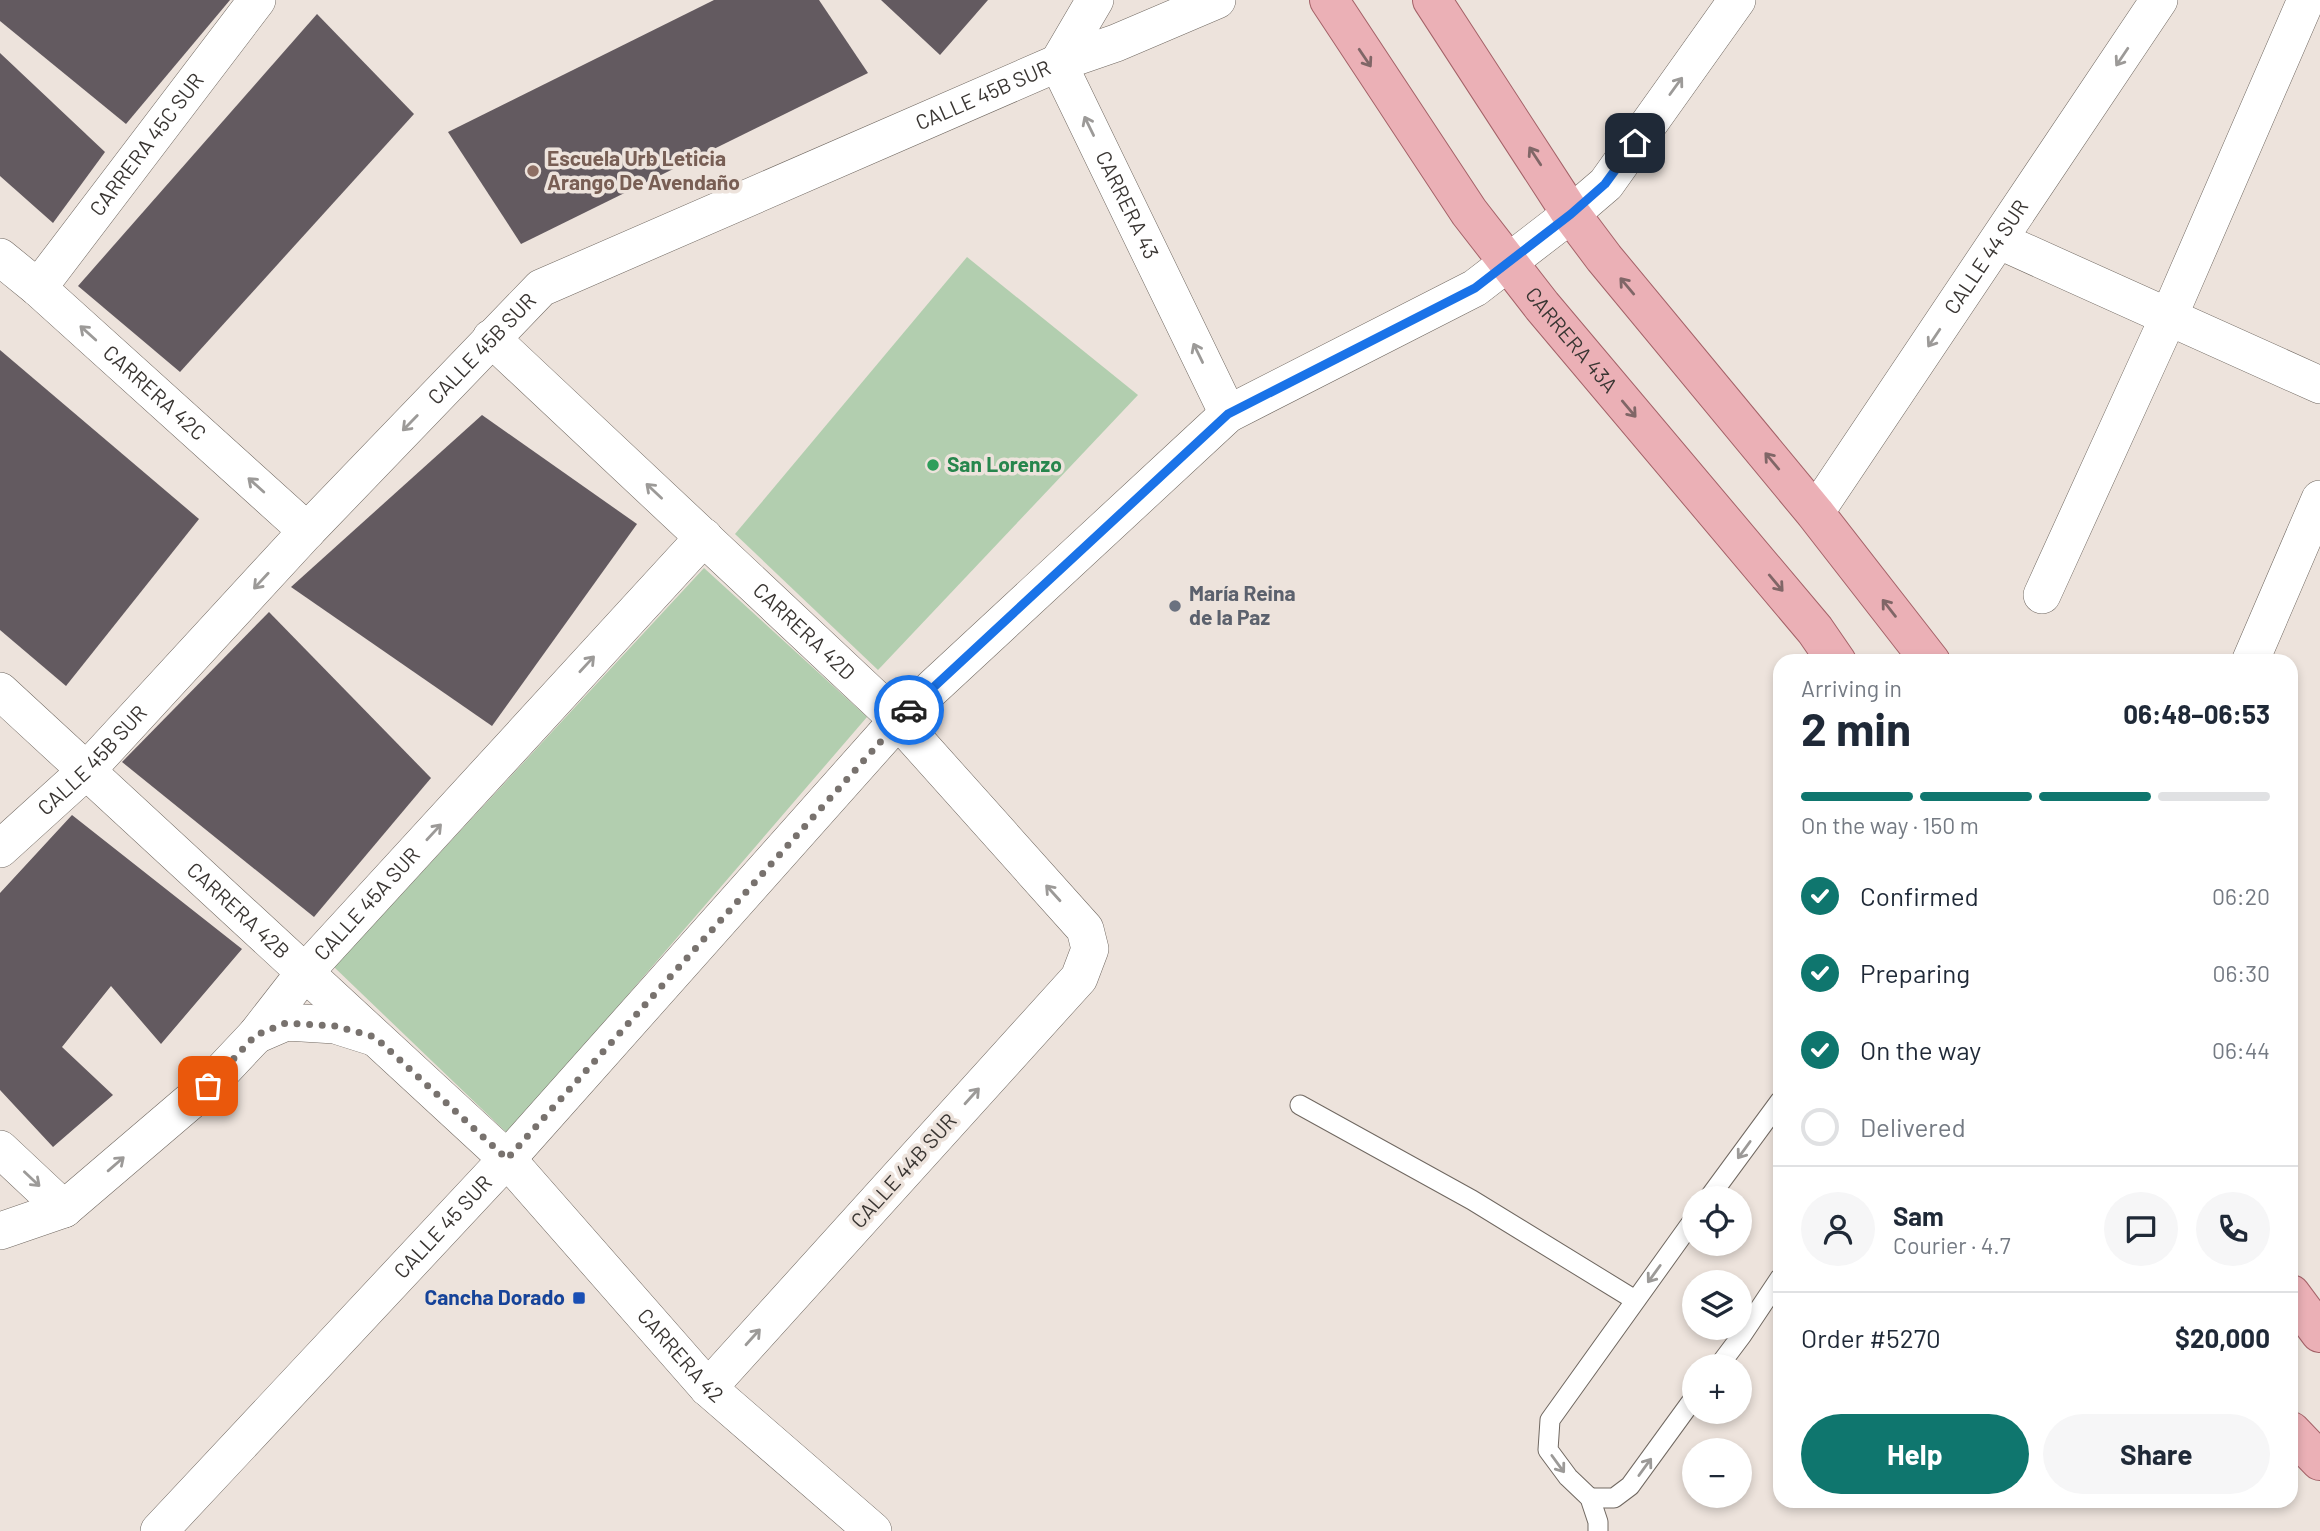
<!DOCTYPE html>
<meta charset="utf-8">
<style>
:root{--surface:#fff;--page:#f6f6f7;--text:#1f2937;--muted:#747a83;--line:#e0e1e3;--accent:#0f766e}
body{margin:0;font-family:Barlow,sans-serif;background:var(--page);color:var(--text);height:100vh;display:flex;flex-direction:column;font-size:26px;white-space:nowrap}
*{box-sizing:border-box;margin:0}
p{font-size:23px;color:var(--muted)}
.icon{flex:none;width:38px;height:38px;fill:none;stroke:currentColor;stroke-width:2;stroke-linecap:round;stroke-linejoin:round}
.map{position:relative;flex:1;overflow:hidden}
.drawer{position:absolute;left:1773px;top:654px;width:525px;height:854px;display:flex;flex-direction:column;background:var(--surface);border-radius:21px;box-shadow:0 4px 10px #0003}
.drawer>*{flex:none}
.buttons{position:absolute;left:1682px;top:1186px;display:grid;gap:14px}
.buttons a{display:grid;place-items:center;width:70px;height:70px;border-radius:50%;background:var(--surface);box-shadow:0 4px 10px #0003;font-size:35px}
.pin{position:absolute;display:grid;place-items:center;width:60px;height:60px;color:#fff;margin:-30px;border-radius:14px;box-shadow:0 4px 10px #0006}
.courier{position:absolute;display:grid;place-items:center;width:70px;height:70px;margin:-35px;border:5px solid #1a73e8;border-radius:50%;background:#fff;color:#222;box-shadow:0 2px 9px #0007}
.summary em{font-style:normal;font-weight:700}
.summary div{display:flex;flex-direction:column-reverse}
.summary{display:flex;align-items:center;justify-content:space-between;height:119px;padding:0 28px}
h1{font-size:46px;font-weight:700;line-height:52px}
.bar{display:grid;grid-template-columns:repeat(4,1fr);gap:10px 7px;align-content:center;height:84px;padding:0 28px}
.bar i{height:9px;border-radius:5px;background:var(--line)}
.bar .active{background:var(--accent)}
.bar p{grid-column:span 4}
.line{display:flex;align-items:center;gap:18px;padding:0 28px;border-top:2px solid var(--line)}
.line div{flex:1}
.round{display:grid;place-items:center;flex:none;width:74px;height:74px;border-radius:37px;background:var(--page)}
ol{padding:0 28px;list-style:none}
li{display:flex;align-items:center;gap:21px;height:77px}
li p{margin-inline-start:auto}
li .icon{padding:7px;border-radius:50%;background:var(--accent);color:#fff;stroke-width:4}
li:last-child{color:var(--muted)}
li i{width:38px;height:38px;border:4px solid var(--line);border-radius:50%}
.action{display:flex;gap:14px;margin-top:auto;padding:14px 28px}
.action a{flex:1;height:80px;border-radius:42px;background:var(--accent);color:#fff;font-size:28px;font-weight:700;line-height:80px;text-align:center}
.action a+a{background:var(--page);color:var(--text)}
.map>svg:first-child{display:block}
.green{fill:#b2ceaf}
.building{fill:#635a60}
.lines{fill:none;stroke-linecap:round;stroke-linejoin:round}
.service-casing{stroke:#706861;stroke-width:21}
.minor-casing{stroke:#706861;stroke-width:38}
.primary-casing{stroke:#a46268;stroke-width:40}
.service{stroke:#fff;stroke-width:19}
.minor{stroke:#fff;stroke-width:37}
.primary{stroke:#ebb0b6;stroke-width:38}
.oneway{stroke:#9c9a98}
.oneway2{stroke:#806667}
.done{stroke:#78726e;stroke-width:7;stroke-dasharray:0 12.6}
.route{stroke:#1a73e8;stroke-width:9}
.education-dot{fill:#8d6e63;stroke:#ede3dc;stroke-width:2.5}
.leisure-dot{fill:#2e9e5b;stroke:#ede3dc;stroke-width:2.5}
.worship-dot{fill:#6b7280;stroke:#ede3dc;stroke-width:2.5}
.transit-dot{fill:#1a4fb4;stroke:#ede3dc;stroke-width:2.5}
.labels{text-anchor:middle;stroke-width:7;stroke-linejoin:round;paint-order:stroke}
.street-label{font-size:21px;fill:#393532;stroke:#ede3dc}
.education-label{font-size:21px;font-weight:bold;fill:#785e54;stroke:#ede3dc;text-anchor:start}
.leisure-label{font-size:21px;font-weight:bold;fill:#27864d;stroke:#ede3dc;text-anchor:start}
.worship-label{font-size:21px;font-weight:bold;fill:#5b616d;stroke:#ede3dc;text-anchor:start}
.transit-label{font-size:21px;font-weight:bold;fill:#164399;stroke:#ede3dc;text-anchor:end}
</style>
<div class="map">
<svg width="2320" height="1531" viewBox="0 0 2320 1531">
<rect width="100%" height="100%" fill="#ede3dc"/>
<g class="green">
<path d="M967,257l171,138 -260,275 -143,-136z"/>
<path d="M704,568l163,149 -359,417 -174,-167z"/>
</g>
<g class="building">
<path d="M0,0h230l-104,124 -126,-103z"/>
<path d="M714,0h105l49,73 -347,171 -73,-112z"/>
<path d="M881,0h107l-48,55z"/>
<path d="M317,14l97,100 -234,258 -102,-86z"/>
<path d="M0,53l105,99 -52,71 -53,-47z"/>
<path d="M0,350l199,169 -133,167 -66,-56z"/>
<path d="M482,415l155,109 -145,202 -201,-139z"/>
<path d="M269,612l162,166 -117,139 -192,-155z"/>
<path d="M72,815l170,134 -81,95 -50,-58 -49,61 51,48 -60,52 -53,-57v-197z"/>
</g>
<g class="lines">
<defs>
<g id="service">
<path d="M1300,1105l172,95 163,100"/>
<path d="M1708,1199l72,-98"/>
<path d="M1718,1367l24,-32 38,-57"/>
<path d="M1590,1498h24l16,-12 64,-88"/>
<path d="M1598,1531v-9l-8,-24 -22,-21 -20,-27 2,-30 144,-201"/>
</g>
<g id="minor">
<path id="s1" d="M1095,0l-37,63 170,351"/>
<path d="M2000,241l320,144"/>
<path id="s2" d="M0,257l38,31 269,243"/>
<path id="s3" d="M38,288l219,-288"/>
<path id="s4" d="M491,338l407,382 187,209 5,20 -11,29 -371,410"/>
<path id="s5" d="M1815,513l344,-513"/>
<path d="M2042,595l127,-279 137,-316"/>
<path d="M2250,662l70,-163"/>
<path id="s6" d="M0,691l507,468 201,229 165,143"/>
<path id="s7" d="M0,849l86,-78 221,-240 234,-243 517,-225 58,-20 101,-43"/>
<path d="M256,1035l30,-13 49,3 38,12"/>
<path d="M0,1149l64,60"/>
<path id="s8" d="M0,1231l64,-22 144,-123 48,-51 49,-63 399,-435"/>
<path id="s9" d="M159,1531l348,-372 391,-439 330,-306 247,-126 96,-74 35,-30 131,-184"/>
</g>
<g id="primary">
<path id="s10" d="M1329,0l140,212 73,94 273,324 22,32"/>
<path d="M1432,0l139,214 33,44 211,255 116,149"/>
<path d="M2291,1294l29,39"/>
<path d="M2291,1431l29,30"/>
</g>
</defs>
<use href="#service" class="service-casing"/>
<use href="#minor" class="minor-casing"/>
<use href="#primary" class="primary-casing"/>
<use href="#service" class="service"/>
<use href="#minor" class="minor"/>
<use href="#primary" class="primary"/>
</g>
<defs><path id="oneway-shaft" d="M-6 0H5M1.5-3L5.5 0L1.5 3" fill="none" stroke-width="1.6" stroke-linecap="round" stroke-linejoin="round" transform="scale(1.75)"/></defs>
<g class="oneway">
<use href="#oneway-shaft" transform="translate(2122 57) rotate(124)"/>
<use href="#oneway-shaft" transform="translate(1676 86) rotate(-54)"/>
<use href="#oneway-shaft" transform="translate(1089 126) rotate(-116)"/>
<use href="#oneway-shaft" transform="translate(88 333) rotate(-138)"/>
<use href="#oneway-shaft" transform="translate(1934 338) rotate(124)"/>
<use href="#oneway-shaft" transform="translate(1198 353) rotate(-116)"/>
<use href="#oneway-shaft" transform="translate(410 423) rotate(134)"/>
<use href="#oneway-shaft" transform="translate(256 485) rotate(-138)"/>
<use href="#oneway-shaft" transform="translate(654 491) rotate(-137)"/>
<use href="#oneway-shaft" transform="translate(261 581) rotate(133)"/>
<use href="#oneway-shaft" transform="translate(587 664) rotate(-47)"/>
<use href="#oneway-shaft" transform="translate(434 832) rotate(-47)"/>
<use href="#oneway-shaft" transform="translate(1053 893) rotate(-132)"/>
<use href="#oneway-shaft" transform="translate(972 1096) rotate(-48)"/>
<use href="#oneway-shaft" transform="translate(1744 1150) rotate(126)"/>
<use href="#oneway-shaft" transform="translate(116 1164) rotate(-41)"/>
<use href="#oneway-shaft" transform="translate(32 1179) rotate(43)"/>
<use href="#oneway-shaft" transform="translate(1654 1274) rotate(126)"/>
<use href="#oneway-shaft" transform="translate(753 1337) rotate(-48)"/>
<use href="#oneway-shaft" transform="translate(1558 1464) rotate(54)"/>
<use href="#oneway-shaft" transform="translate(1645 1467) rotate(-54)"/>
</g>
<g class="oneway2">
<use href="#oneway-shaft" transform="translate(1365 58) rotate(56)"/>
<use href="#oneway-shaft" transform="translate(1535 156) rotate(-123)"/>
<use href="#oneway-shaft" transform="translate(1627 286) rotate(-130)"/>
<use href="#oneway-shaft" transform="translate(1629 409) rotate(50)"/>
<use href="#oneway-shaft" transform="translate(1772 461) rotate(-130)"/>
<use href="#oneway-shaft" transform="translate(1776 583) rotate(50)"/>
<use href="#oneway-shaft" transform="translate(1889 608) rotate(-128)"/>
</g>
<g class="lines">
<path class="done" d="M208,1086l48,-51 30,-12 49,3 40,11 132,122 402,-449"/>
<path class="route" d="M909,710l319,-296 247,-126 96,-74 34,-30 30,-41"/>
</g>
<circle class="education-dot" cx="533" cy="171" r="7"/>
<circle class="leisure-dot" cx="933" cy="465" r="7"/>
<circle class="worship-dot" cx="1175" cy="606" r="7"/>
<rect class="transit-dot" x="572" y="1291" width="14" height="14" rx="3.5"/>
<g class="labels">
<g class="street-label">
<text dy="7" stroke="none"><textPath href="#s7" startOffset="1262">CALLE 45B SUR</textPath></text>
<text dy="7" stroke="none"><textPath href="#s3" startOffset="180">CARRERA 45C SUR</textPath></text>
<text dy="7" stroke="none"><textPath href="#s1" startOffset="231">CARRERA 43</textPath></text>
<text dy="7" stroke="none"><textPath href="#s5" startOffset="308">CALLE 44 SUR</textPath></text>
<text dy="7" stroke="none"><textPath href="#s10" startOffset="418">CARRERA 43A</textPath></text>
<text dy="7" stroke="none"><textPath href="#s7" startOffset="695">CALLE 45B SUR</textPath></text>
<text dy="7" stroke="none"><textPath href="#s2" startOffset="206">CARRERA 42C</textPath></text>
<text dy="7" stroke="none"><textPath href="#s4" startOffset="429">CARRERA 42D</textPath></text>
<text dy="7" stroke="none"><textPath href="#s7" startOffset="128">CALLE 45B SUR</textPath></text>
<text dy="7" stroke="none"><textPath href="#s8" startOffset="499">CALLE 45A SUR</textPath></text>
<text dy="7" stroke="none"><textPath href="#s6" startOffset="324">CARRERA 42B</textPath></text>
<text transform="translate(904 1171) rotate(-48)" y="7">CALLE 44B SUR</text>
<text dy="7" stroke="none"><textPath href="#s9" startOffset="416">CALLE 45 SUR</textPath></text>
<text dy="7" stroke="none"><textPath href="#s6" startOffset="952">CARRERA 42</textPath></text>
</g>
<g class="education-label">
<text x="547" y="166">Escuela Urb Leticia<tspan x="547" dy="24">Arango De Avendaño</tspan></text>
</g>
<g class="leisure-label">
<text x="947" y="472">San Lorenzo</text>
</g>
<g class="worship-label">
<text x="1189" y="601">María Reina<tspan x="1189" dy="24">de la Paz</tspan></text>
</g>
<g class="transit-label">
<text x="565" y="1305">Cancha Dorado</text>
</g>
</g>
</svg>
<div class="buttons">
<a><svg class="icon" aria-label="locate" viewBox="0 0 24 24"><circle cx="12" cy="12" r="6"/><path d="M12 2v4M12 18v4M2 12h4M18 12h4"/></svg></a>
<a><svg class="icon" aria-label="layers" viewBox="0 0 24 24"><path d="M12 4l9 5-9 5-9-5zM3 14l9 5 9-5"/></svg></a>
<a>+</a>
<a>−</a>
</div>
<div class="pin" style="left:208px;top:1086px;background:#ea580c"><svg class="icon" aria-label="bag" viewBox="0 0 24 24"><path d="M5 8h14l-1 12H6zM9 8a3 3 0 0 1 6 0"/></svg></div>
<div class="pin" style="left:1635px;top:143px;background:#1f2937"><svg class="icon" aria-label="home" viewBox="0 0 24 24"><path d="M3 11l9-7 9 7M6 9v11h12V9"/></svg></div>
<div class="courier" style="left:909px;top:710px"><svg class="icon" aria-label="car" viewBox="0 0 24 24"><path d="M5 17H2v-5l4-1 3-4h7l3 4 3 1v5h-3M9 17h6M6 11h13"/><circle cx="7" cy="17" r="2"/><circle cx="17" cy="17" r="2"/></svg></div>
<section class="drawer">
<div class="summary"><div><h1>2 min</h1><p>Arriving in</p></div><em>06:48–06:53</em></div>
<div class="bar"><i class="active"></i><i class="active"></i><i class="active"></i><i></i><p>On the way · 150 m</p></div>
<ol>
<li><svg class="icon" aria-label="check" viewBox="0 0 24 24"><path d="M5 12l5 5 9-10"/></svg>Confirmed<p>06:20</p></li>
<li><svg class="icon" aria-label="check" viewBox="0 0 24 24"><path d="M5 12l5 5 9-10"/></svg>Preparing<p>06:30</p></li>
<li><svg class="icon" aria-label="check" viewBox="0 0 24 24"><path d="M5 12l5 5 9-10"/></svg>On the way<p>06:44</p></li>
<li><i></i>Delivered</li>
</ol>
<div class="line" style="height:126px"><a class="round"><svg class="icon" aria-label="person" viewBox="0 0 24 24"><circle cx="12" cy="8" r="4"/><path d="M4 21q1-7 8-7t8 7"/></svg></a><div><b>Sam</b><p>Courier · 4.7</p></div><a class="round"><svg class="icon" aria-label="chat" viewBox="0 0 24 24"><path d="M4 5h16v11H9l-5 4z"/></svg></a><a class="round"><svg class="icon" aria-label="phone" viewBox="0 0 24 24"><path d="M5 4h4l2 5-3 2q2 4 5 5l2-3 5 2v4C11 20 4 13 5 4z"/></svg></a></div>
<div class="line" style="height:91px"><div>Order #5270</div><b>$20,000</b></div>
<div class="action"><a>Help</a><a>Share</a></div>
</section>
</div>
